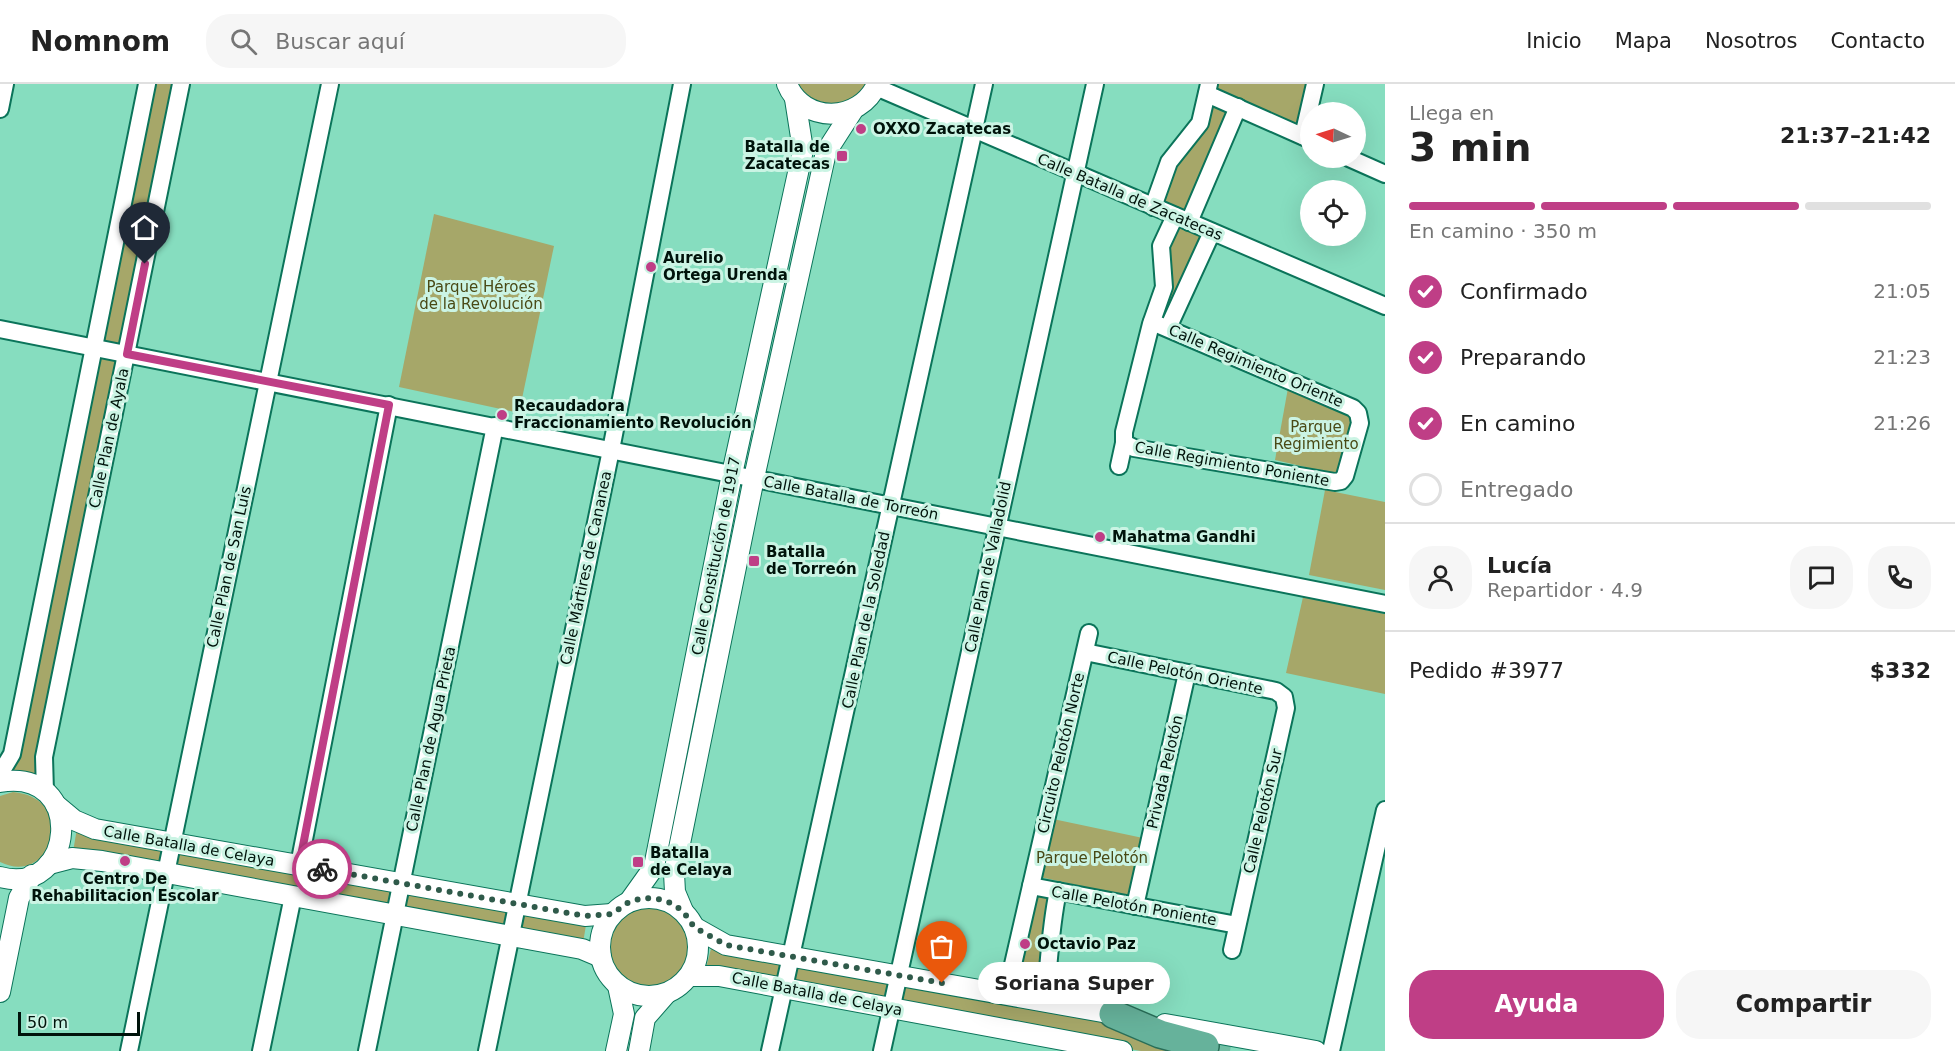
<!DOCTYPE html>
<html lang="es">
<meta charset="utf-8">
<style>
:root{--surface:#fff;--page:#f6f6f6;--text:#222;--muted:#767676;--line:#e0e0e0;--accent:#bf3e86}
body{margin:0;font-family:"DejaVu Sans",sans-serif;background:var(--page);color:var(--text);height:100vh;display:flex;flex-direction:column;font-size:22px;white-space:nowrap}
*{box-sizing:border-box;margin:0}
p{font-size:20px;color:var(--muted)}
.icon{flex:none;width:33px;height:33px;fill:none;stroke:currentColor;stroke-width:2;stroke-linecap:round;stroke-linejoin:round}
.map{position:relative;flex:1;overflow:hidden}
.sheet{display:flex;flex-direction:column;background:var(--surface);width:570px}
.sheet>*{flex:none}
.needle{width:39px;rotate:274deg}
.buttons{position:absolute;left:1300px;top:18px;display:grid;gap:12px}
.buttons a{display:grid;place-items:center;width:66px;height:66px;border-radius:50%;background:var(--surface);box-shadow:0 6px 24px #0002;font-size:30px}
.scale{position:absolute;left:18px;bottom:15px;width:122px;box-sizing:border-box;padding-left:6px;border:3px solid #00130b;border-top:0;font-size:16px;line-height:21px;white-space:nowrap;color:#00130b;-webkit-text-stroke:4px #cbf4e4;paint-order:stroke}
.pin{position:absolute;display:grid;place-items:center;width:51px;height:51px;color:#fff;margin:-62px -26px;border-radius:50% 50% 50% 0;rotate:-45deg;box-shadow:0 0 6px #0007}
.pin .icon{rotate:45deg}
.courier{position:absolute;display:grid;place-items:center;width:60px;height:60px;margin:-30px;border:4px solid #bf3e86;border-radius:50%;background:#fff;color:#222;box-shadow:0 2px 8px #0007}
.bubble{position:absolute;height:42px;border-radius:21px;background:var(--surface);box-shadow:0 6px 24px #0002;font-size:20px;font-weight:800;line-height:42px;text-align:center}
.overview em{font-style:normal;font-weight:800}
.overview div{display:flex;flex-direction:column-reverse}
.overview{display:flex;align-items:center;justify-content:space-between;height:102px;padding:0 24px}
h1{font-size:39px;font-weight:800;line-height:45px}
.bar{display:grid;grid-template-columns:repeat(4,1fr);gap:9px 6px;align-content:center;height:72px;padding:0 24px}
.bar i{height:8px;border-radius:4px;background:var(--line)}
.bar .on{background:var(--accent)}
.bar p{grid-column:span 4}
.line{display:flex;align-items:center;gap:15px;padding:0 24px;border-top:2px solid var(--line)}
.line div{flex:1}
.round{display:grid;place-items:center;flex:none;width:63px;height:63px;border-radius:24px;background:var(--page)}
ol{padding:0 24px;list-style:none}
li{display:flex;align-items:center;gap:18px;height:66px}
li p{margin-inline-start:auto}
li .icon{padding:6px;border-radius:50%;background:var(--accent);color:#fff;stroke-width:4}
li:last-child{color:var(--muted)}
li i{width:33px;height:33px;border:3px solid var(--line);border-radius:50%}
.cta{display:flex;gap:12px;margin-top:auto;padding:12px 24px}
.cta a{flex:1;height:69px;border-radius:24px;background:var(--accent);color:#fff;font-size:24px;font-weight:800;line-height:69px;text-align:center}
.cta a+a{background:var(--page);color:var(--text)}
header{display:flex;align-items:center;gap:36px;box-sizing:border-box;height:84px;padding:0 30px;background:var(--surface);border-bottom:2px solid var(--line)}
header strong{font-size:28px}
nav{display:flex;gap:33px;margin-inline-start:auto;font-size:21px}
.search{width:420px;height:54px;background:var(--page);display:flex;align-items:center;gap:15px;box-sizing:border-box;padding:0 21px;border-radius:24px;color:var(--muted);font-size:22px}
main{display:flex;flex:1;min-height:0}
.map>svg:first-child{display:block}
.green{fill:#a6a769}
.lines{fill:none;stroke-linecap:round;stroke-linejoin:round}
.trunk-tunnel{stroke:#72bfa4;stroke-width:27;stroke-dasharray:27 14;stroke-linecap:butt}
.minor-casing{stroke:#0b745a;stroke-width:20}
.tertiary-casing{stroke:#0b745a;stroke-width:22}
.trunk-casing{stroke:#296e58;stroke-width:30}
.minor{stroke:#fff;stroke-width:16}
.tertiary{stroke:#fff;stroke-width:20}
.trunk{stroke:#66b29b;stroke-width:27}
.done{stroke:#2f5a4a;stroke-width:6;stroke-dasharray:0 10.8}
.route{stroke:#bf3e86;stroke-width:8}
.poi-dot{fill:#bf3e86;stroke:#cbf4e4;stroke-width:2}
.labels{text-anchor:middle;stroke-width:6;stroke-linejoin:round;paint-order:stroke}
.poi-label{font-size:15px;font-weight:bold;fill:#00130b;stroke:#cbf4e4;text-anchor:start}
.street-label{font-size:15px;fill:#00130b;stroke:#cbf4e4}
.park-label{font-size:15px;fill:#494915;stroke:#cbf4e4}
</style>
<header>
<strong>Nomnom</strong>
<div class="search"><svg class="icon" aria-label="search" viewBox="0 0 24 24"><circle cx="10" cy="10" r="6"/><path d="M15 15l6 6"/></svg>Buscar aquí</div>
<nav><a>Inicio</a><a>Mapa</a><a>Nosotros</a><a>Contacto</a></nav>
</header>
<main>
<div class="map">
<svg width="1385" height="967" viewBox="0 0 1385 967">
<rect width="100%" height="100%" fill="#86ddbf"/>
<g class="green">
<path d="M147,0h32l-57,269 -28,-6z"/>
<path d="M787,0h89l-6,12 -48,18z"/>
<path d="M1213,0h95l-9,40 -88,-35z"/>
<path d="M1207,10l31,13 -54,113 22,15 -38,93 -16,-6 22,-106 -21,-9 47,-84z"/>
<path d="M434,130l120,32 -35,167 -120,-26z"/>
<path d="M97,267l24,5 -81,432 -40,-7z"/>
<path d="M1288,304l65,27 -13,60 -65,-15z"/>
<path d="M1325,406l60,12v88l-76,-15z"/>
<path d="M1303,513l82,17v80l-99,-21z"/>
<path d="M13,708c67,6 39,96 -13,70v-66z"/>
<path d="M1053,735l90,19 -12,59 -91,-20z"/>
<path d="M78,738l509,97 -5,30 -510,-91z"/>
<path d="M1031,802l23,7 -12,105 -35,-6z"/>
<circle cx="648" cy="863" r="42"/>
<path d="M714,853l399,77 66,37h-38l-437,-75z"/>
</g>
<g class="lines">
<path class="trunk-tunnel" d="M1205,962l25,5"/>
<defs>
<g id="minor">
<path d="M876,3l509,219"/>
<path d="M1207,10l104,46"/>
<path d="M0,25l5,-25"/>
<path d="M1303,52l12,-52"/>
<path d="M1349,74l36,16"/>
<path d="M1153,123l16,-45 31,-39 9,-39"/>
<path d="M1189,138l49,-115"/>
<path d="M1168,244l44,-96"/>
<path d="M0,245l1385,275"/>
<path d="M1124,359l10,5 201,34 6,-1 4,-5 15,-53 -2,-10 -5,-5 -201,-86"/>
<path d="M1119,382l5,-23v-11l27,-108 13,-37 -3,-41 14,-30"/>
<path d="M1085,568l191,39 8,6 2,11 -54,242"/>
<path d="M0,690l12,-20 135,-670"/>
<path d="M45,708l-1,-35 137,-673"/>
<path d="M299,781l90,-460"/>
<path d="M1031,802l206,39"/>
<path d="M1135,822l52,-233"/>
<path d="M1006,911l83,-362"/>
<path d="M1045,918c4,-37 5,-74 13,-111"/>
<path d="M129,967l201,-967"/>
<path d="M261,967l32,-155"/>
<path d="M367,967l128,-625"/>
<path d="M487,967l124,-601 71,-366"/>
<path d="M770,967l214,-967"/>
<path d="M882,967l213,-967"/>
<path d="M1331,967l54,-241"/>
</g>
<g id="tertiary">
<path d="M787,0c16,40 73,39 90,0"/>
<path d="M0,698c87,-15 76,116 0,95"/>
<path d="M56,721l18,15 21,9 490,87 27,-2"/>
<path d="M49,780l23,-6 30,3 480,88 19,8"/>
<circle cx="649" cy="863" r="49"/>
<path d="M629,818l25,-35 78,-393 71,-324 -8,-51"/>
<path d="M683,827l-8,-19 -1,-19 80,-395 72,-326 27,-42"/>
<path d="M694,843l32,18 399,71"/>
<path d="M689,892h30l403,75"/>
<path d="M0,908l19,-94 13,-23"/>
<path d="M1165,940l151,27"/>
<path d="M616,967l8,-37 -6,-28"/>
<path d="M639,967l6,-33 21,-24"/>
</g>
<path id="trunk" d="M1113,930l47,20 45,12"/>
</defs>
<use href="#minor" class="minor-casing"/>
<use href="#tertiary" class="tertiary-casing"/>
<use href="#trunk" class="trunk-casing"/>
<use href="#minor" class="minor"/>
<use href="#tertiary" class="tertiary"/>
<use href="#trunk" class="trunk"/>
</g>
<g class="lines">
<path class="done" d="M322,785l263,47 27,-2 17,-12 14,-4 15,1 13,4 12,8 11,16 32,18 216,38"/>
<path class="route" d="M145,180l-18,90 262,51 -90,461 23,3"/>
</g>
<g class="poi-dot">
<circle cx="861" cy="45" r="6"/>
<rect x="836" y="66" width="12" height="12" rx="3"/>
<circle cx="651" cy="183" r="6"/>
<circle cx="502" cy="331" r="6"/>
<circle cx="1100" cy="453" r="6"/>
<rect x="748" y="471" width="12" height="12" rx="3"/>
<circle cx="125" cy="777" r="6"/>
<rect x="632" y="772" width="12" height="12" rx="3"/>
<circle cx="1025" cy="860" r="6"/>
</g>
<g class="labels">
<g class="poi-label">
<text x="873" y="50">OXXO Zacatecas</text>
<text x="830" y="68" text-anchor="end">Batalla de<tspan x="830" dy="17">Zacatecas</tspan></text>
<text x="663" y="179">Aurelio<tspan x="663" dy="17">Ortega Urenda</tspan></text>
<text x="514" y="327">Recaudadora<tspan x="514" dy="17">Fraccionamiento Revolución</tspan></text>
<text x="1112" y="458">Mahatma Gandhi</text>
<text x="766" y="473">Batalla<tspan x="766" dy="17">de Torreón</tspan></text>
<text x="650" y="774">Batalla<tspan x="650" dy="17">de Celaya</tspan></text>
<text x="125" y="800" text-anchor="middle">Centro De<tspan x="125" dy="17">Rehabilitacion Escolar</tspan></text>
<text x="1037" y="865">Octavio Paz</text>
</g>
<g class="street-label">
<text transform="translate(1130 113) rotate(23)" y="5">Calle Batalla de Zacatecas</text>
<text transform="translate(1256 282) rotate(23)" y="5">Calle Regimiento Oriente</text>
<text transform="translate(109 354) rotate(-78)" y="5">Calle Plan de Ayala</text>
<text transform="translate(1232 380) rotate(10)" y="5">Calle Regimiento Poniente</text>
<text transform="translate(851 414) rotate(11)" y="5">Calle Batalla de Torreón</text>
<text transform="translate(716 472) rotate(-79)" y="5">Calle Constitución de 1917</text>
<text transform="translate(229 483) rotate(-78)" y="5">Calle Plan de San Luis</text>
<text transform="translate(988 483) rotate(-78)" y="5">Calle Plan de Valladolid</text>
<text transform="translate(586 484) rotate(-78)" y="5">Calle Mártires de Cananea</text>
<text transform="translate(866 536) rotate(-78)" y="5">Calle Plan de la Soledad</text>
<text transform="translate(1185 589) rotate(12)" y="5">Calle Pelotón Oriente</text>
<text transform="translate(431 655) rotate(-78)" y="5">Calle Plan de Agua Prieta</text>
<text transform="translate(1061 669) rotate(-77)" y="5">Circuito Pelotón Norte</text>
<text transform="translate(1165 688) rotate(-77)" y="5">Privada Pelotón</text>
<text transform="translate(1263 727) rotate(-77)" y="5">Calle Pelotón Sur</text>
<text transform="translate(189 762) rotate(10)" y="5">Calle Batalla de Celaya</text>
<text transform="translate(1134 822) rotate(10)" y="5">Calle Pelotón Poniente</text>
<text transform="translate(817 910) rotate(11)" y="5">Calle Batalla de Celaya</text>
</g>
<g class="park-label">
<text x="481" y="208">Parque Héroes<tspan x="481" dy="17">de la Revolución</tspan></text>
<text x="1316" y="348">Parque<tspan x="1316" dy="17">Regimiento</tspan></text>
<text x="1092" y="779">Parque Pelotón</text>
</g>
</g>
</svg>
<div class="buttons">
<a><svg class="needle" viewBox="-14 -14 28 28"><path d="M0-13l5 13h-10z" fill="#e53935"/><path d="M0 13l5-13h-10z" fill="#767676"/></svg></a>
<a><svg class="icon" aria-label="locate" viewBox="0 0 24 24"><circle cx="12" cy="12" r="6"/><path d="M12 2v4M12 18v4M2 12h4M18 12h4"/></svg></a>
</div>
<div class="scale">50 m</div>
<div class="pin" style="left:942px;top:899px;background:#ea580c"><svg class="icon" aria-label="bag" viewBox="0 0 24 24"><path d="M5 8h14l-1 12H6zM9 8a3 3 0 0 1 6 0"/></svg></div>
<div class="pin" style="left:145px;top:180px;background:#1f2937"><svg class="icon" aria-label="home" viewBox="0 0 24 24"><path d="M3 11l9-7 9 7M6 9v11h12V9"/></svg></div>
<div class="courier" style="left:322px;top:785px"><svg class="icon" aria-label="bike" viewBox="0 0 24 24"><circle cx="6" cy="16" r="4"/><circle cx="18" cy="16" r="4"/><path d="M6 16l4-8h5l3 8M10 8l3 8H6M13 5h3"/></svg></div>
<div class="bubble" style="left:978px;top:878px;width:192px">Soriana Super</div>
</div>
<section class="sheet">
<div class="overview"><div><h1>3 min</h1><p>Llega en</p></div><em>21:37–21:42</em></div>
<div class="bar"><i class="on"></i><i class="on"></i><i class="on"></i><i></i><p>En camino · 350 m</p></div>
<ol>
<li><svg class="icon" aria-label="check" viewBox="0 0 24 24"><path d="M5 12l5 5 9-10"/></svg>Confirmado<p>21:05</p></li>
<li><svg class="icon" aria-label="check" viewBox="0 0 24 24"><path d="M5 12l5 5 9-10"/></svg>Preparando<p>21:23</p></li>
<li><svg class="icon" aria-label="check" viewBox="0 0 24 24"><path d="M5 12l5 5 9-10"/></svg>En camino<p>21:26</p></li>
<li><i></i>Entregado</li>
</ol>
<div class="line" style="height:108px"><a class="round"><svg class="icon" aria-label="person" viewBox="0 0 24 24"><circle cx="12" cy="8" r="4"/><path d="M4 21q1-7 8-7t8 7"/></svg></a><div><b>Lucía</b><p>Repartidor · 4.9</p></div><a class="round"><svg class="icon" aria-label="chat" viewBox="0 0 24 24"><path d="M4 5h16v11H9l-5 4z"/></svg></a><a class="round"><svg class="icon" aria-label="phone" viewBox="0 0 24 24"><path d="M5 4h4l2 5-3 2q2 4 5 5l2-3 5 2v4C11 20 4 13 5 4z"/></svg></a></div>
<div class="line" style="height:78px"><div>Pedido #3977</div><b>$332</b></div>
<div class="cta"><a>Ayuda</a><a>Compartir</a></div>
</section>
</main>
